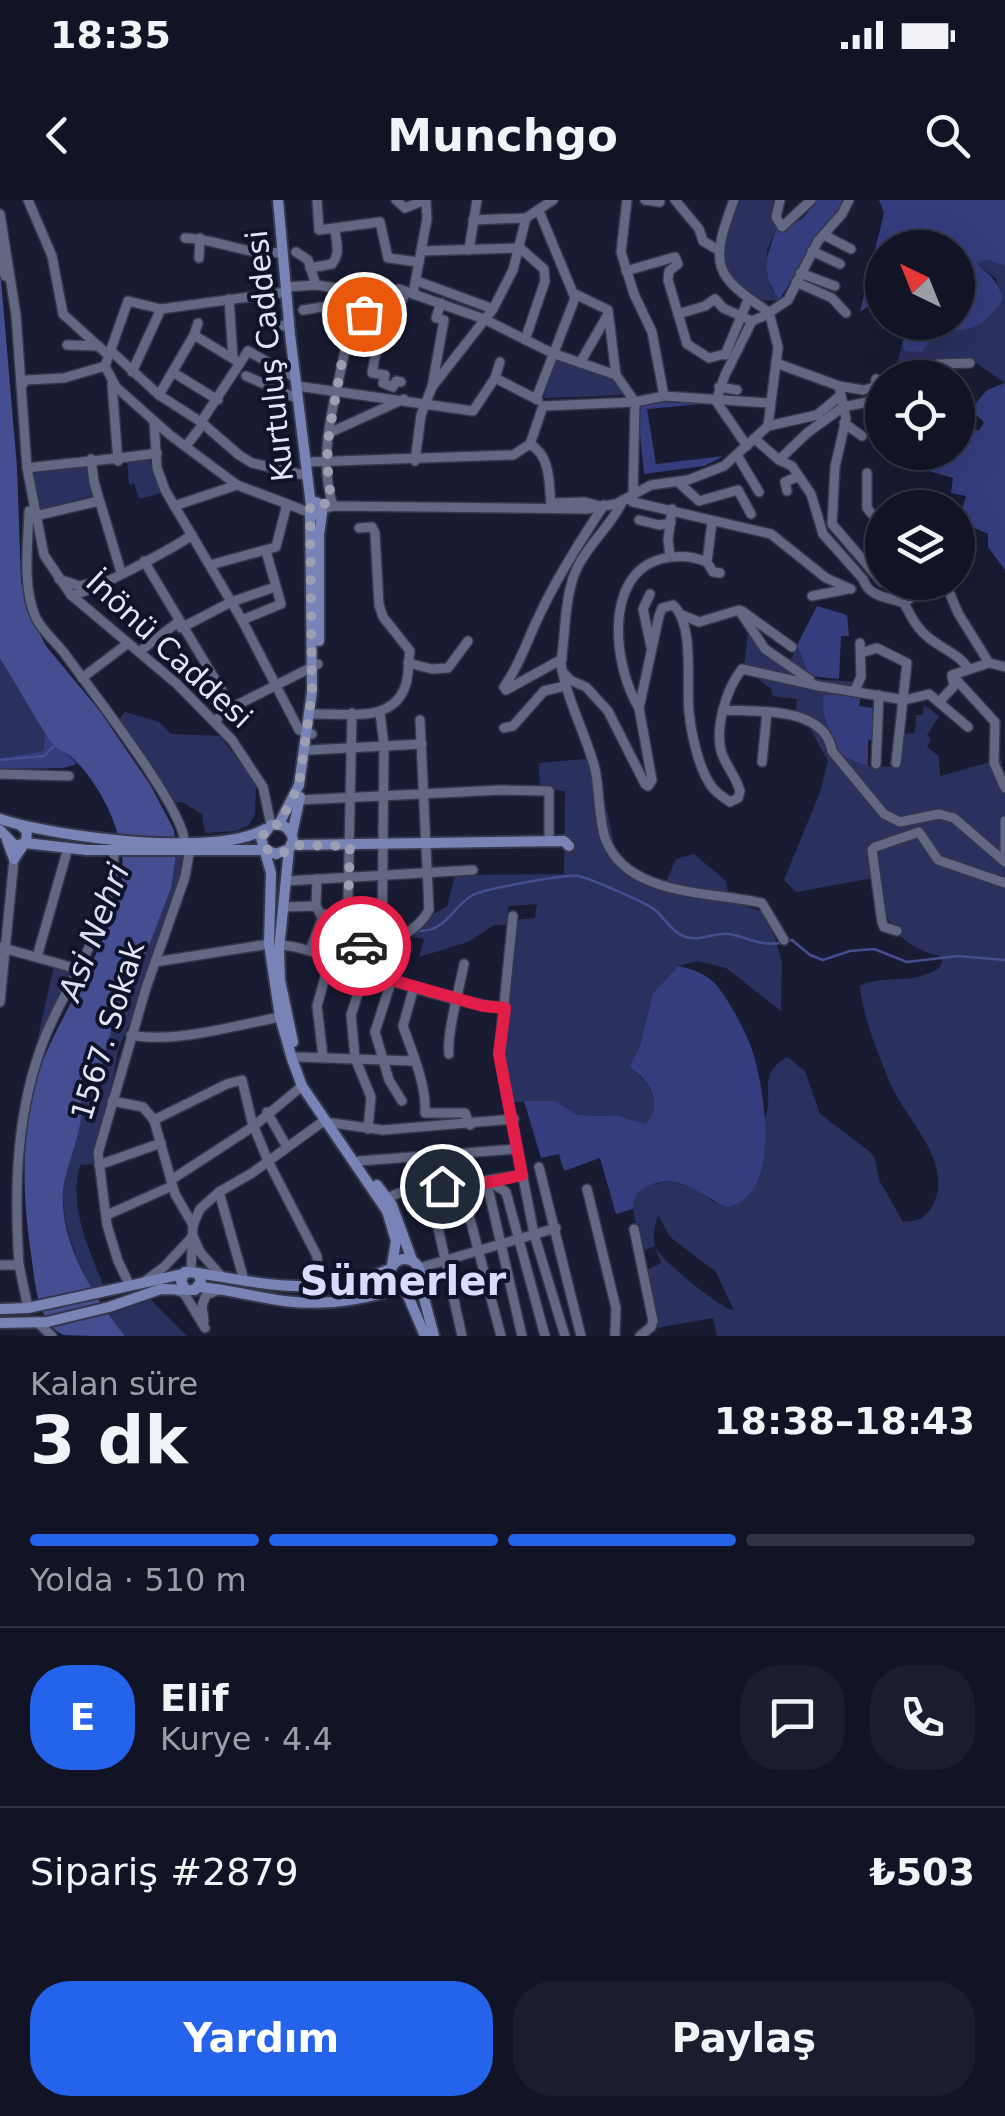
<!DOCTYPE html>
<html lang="tr">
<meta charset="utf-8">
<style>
:root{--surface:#121426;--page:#1b1d2e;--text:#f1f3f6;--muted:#9c9ea7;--line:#313343;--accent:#2563eb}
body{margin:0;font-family:"DejaVu Sans",sans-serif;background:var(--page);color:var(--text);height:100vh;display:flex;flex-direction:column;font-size:38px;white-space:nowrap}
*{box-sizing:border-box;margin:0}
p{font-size:32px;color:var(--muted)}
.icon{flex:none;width:55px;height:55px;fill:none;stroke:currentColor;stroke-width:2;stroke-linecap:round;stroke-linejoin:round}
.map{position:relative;height:1136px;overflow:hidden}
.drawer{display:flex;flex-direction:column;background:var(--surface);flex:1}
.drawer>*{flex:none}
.needle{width:65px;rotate:317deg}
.buttons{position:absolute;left:865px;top:30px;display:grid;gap:20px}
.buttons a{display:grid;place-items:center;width:110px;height:110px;border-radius:50%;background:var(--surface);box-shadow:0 10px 40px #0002,0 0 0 2px var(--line);font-size:50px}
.pin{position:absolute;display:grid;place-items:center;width:85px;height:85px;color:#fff;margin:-42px;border:5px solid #fff;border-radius:50%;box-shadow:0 2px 10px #0007}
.courier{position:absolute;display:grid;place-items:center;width:100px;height:100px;margin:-50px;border:8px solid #e11d48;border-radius:50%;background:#fff;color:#222;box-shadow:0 2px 12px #0007}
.summary em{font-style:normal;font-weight:800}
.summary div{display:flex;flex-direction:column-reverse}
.summary{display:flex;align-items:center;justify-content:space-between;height:170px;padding:0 30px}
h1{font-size:65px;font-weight:800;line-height:75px}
.bar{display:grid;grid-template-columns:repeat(4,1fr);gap:15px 10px;align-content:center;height:120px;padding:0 30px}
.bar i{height:12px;border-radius:8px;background:var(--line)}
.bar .on{background:var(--accent)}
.bar p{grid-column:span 4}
.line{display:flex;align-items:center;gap:25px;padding:0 30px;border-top:2px solid var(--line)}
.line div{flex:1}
.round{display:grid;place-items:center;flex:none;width:105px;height:105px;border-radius:40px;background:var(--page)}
.action{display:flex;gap:20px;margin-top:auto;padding:20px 30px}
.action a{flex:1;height:115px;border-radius:40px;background:var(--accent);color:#fff;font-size:40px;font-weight:800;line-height:115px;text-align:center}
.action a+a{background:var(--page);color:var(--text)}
.status{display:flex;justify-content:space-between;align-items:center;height:70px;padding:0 50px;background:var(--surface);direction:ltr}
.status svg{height:28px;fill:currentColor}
header{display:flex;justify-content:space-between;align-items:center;height:130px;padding:0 30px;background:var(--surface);font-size:45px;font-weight:800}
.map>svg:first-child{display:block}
.green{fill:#2b315f;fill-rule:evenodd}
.forest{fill:#363d7e}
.water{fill:#454e91}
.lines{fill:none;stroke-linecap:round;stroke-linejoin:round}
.stream{stroke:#454e91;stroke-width:2.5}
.minor-casing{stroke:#35364a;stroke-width:12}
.major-casing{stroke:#35364a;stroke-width:14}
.minor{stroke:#626783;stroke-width:9}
.major{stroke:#7983b6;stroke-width:10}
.done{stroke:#9b9fb1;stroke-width:10;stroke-dasharray:0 18}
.route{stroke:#e11d48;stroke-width:12}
.labels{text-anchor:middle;stroke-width:8;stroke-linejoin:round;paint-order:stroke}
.street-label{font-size:30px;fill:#e2e6f6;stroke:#0f1228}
.water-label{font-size:32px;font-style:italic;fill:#d9def2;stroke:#0f1228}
.district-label{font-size:40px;font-weight:bold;fill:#d5dcfc;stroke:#0f1228}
</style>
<div class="status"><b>18:35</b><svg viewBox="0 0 49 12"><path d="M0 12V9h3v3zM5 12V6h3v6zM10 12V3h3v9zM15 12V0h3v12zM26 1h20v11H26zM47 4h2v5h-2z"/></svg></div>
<header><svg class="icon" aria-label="back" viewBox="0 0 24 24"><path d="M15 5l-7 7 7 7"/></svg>Munchgo<svg class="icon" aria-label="search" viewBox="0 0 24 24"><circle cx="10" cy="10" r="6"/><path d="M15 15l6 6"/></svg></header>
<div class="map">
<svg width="1005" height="1136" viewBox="0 0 1005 1136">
<rect width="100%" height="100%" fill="#181b32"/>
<g class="green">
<path d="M741,0h35l2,25 -11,25 4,38 8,12c-16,2 -26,-1 -37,-11 -29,-27 -18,-59 -1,-89z"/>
<path d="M987,60l18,6v117l-33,-23 -77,12 7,-27 3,6 24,-9 3,-19h17l3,7 51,-31 -7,-20 -20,-17z"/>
<path d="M554,155l66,27 6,13 -82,3z"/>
<path d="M145,250l17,43 -23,6 -5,-16 -5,2 -2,-31z"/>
<path d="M87,262l6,34 -56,14 -4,-39z"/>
<path d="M755,430l26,34 7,3 9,-22 12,31 12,4 43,2 -19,74 23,10 33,1 1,-33 13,-1 1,-18h7l1,-10 15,11 -12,19 4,4 -4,8 12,9 1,20 61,-17 4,22v555h-288l-4,-18 -57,10 -9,-58 14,-7 -6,-17 -10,4c-4,-14 -13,-33 -12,-47 1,-10 6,-14 15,-17 28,-10 42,0 66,16 16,-27 37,-54 50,-82 12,-25 -9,-44 23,-63l18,14 15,43 49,37 6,8 4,21 24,42c15,-1 24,-4 31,-19 19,-42 -28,-83 -44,-120 -12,-30 -27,-65 -30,-97 26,-13 49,1 79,-18l3,-7 -2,-5c-45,-10 -55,-38 -67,-78l-77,14 -12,-12 36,-88 8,-31 -21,-38 -12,-2 2,-22 -25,-3v-6l-28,-23 4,-34zM658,1015l12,22 46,35 18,39c-15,-4 -73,-50 -79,-65 -3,-10 0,-21 3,-31z"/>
<path d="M0,459l45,72 -2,20 -43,7z"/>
<path d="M125,512l34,10 12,12 49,2 36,48 -1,30 -6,11 -12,6 -32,2 -3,-19 -20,-12 -8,1 -57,-81z"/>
<path d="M595,558l20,90c13,22 28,26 51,34l10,-23 18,-5 32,27c1,24 21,24 41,33l15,47 -1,50 -55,-43 -28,-7 -20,5 -25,27 -13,53 -11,21c19,14 37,37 15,58l-41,-10h-25l-23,-14 -42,1 -10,-35 13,-147 19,-2 2,-14 -29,2v19h-14l-26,17 -49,15 5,-18 -10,-2c4,-12 21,-26 33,-30l8,-32 109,-1 1,-83 -25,-2 -1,-26z"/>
<path d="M176,655h14l-43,129 -28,63 -22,117 -17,1c-12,42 9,84 24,122l-11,5c-17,-32 -36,-76 -28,-113 6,-29 20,-54 16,-84 22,-20 23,-51 34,-78 22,-55 52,-102 61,-162z"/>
<path d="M54,766l20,5 -37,71z"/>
<path d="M151,1100l36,36h-62l-17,-21z"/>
</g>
<g class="forest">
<path d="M817,0h27l-65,100c-20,-31 -12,-44 -1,-75l6,6 20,-14z"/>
<path d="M879,0h126v66l-18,-6 -10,3c13,13 21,17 26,36 -12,19 -27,33 -51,31l-3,-7 9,-1v-74h-76v49l-22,15 24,-99z"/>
<path d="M909,122l23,1 -3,19 -7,10 -17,-1 -3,-6z"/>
<path d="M1005,183v187l-17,-23v-13l-29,-13 7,-25 -15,-3 2,-15 -39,-11 -6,-9 3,-5 47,-1v-22l5,-6 16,7 5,-9 -14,-12 17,-20z"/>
<path d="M637,202l76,1 -66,6 9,55 68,-8 -20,10 -60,8z"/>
<path d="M817,406l30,9 2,21h-8l-2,43 -30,-3 -12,-31z"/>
<path d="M824,495h37l-2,11 21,3 1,31h-13v26c-7,-3 -18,-6 -24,-10 -12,-10 -25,-48 -20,-61z"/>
<path d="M45,531c8,16 20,19 32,33l-14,4 -63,1v-11l43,-7z"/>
<path d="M678,766c15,3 30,8 40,21 13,17 30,48 36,69 11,39 28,140 -27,151 -28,-11 -45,-34 -76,-22 -14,5 -17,10 -18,24l-17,5 -16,-56 -36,13 -5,-17 -18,4 -17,-57h31l23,14 40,1 27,8c20,-20 4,-44 -16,-57l11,-21 13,-53z"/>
</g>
<path class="water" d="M0,68l17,199 4,114 8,32 17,33 53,64 52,76 23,44 2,25 -5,33 -21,55 -35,74 -16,57 -18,21c4,30 -9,55 -16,84 -12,54 28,118 60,157 -17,0 -45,0 -61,-1 -28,-12 -29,-56 -33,-81 -9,-61 -11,-130 10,-188 21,-59 89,-149 81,-212 -4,-33 -26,-76 -52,-98 -7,-6 -13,-5 -18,-13 -19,-27 -34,-57 -52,-84z"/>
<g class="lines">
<g class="stream">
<path d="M0,560l44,-4 10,-10"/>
<path d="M417,731c31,1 35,-25 56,-36 12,-6 91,-21 105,-19 9,1 71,28 77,34 10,8 16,21 28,26 17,7 30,-4 46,-2 20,3 26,12 52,9"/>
<path d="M789,741l3,-1 18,15 13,5 27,-9 24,-2 33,13 51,-6 47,4"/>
</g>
<defs>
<g id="minor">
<path d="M28,0l24,56 11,58 44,40"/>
<path d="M317,0l2,30 61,-8 8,36 31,4"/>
<path d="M396,0l9,8 20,-8"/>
<path d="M627,0l-6,52 13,42 18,38 12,64"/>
<path d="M645,0l15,2"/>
<path d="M675,0l24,29 4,12 17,10"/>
<path d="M734,0c-24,64 -22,75 35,112l9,35 -10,79"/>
<path d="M780,0l-4,17 6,10 29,-27"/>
<path d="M539,11l34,82 35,17 8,65 19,27"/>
<path d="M0,14l16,101 11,153 17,87 27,40 106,89 55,56 31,47 8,38"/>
<path d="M473,20l53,-2"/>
<path d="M824,35l27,14"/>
<path d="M185,38c34,1 64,19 98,14"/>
<path d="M0,49l5,27"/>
<path d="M469,50l8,-50"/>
<path d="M421,51l99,-3 24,21 1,12 -20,59"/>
<path d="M812,51l28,13"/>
<path d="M296,52l12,8 8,25"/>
<path d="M199,58l1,-20"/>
<path d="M310,68l22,-4c9,-12 4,-20 3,-35"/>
<path d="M626,71l49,-14 3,7 -9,7 -1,9 19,64 22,14 16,-4"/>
<path d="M800,73l35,13"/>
<path d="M417,81l76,28"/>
<path d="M796,82l36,16 14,15"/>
<path d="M286,87l30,-2 60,9 23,-5 85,30 68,34 64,22"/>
<path d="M347,89l-4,16c10,10 24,11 36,19l-7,25 4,2 -4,22 13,2 -2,8 10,4 3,-6 5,1"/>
<path d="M286,92l-125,17 -33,-8 -23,65 11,21 54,48 67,50 74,28"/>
<path d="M413,94l14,-75 -1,-19"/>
<path d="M229,99l4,59"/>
<path d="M303,110l26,-4 2,-6 12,5"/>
<path d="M678,114l27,-8 10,-7 8,9 29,13"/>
<path d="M266,122l23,5"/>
<path d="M379,124l6,-8 10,-1 11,-23"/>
<path d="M194,135l41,25"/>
<path d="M67,145l32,1"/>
<path d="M110,150l49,45 42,27 38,33 13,8 56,13"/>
<path d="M725,155l23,-55"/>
<path d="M580,163l27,-47"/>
<path d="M776,163l63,23 7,33 -11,48 -3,57 50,58"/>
<path d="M132,172l29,-63"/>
<path d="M174,173l44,27"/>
<path d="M246,176l52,23"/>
<path d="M495,178l43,22"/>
<path d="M909,178l28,-14 33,-1"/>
<path d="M112,184l6,77"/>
<path d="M21,186l5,-6 38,-2 41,-12"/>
<path d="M297,186l176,25 22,-33 5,-16"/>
<path d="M839,186l24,4 12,-3 1,-8"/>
<path d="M432,187l12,-67 -8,-2 5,-15"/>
<path d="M719,187l18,3"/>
<path d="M159,195l35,-60 4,-12"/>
<path d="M536,199l39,-101 -2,-5"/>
<path d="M154,221l3,47 8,22 77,130 57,110 13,4"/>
<path d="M201,222l47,-71 48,27"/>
<path d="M844,223l18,13"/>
<path d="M329,233l75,-34"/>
<path d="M755,239l24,21 13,6 19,28 12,40 40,45c6,19 26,18 41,24 7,13 13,26 25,35 12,10 33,18 39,31"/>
<path d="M530,244c21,12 19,39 21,62"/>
<path d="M186,246l17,-22"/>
<path d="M747,246l-31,-45 9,-26 27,-54 12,-5 24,-16 30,-59 24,-27 7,-14"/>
<path d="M737,255l22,37"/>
<path d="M91,259l3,23 27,90"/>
<path d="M779,260l28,-27 36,-26 39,-8"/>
<path d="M415,261l6,-46 11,-28 61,-78 20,-39 13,-52 27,-18"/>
<path d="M307,262l206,-7 17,-11 13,-38 92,-4 29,-6 105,7"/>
<path d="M27,268c44,-6 87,-8 130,-15"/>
<path d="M867,273v35l15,18"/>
<path d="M678,282l21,19 39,-11 13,24"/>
<path d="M787,291l-2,-9 12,-5"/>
<path d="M633,295l2,-93"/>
<path d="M627,298l6,4 138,32 55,44 25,11"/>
<path d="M623,300c-11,25 -33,42 -45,66 -14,28 -12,65 -17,96l1,9 8,9 16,7 22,24 37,73 3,2 4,-6 -13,-72 20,-92 3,-8 11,-3c22,20 13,78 16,107 2,21 10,58 23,75 4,6 13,11 18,15l8,-4 2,-7c-4,-14 -13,-24 -18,-37 -8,-25 4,-65 20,-85l77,17 86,14 24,-6 39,33"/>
<path d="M554,303l31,-1 15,4"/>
<path d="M174,306l63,-21"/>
<path d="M333,306c-20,-63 12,-130 18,-193"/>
<path d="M324,309l9,-3 254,3 29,-5 35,-19 37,-5 36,-14 44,-40 49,-11 24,-20"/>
<path d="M29,311c-1,33 -7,77 7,107 7,14 20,24 29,36 22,31 122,158 119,188"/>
<path d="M35,316l64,-15"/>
<path d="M639,320l20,5 12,-2"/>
<path d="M712,322l-5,40 6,10 7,1"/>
<path d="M670,356l-2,-16 4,-31"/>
<path d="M144,361l81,135 2,14"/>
<path d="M210,365l66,-18 11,-43"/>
<path d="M59,379l20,7 22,-5"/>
<path d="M945,382l13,31 31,50 16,4"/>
<path d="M650,394l-7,15 8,38"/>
<path d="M71,395c16,0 104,-48 121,-60"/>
<path d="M812,396l36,-7"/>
<path d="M904,403l19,-14"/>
<path d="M742,411l50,36"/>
<path d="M682,415l17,7 40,-12 26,39 45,31"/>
<path d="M242,420l39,-16 -15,-53"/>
<path d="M181,428l50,-26 44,-15"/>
<path d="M139,452l39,-30"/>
<path d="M861,453l16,-5 30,15 -11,100"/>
<path d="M562,459l-56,31 -2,-3c16,-22 23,-47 35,-71 18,-39 41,-75 65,-111"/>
<path d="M408,463l24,6 16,-1 20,-27"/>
<path d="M989,463l-37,12 43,47 -1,41 11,25"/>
<path d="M563,474c7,33 24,63 32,95 5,24 3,46 10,69 21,59 106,53 157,65l22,37"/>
<path d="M82,478l45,-34"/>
<path d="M854,492l7,-15 -1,-34"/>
<path d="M939,502l15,-16 -2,-10"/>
<path d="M639,508c-25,-40 -37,-133 22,-149 15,-4 32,-3 46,3"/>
<path d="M723,510c35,2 102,-4 109,41l52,63 16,8 39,-8 15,4 51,44"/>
<path d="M380,513l4,32 -2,200"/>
<path d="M314,514c33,-1 80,10 92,-30 3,-10 2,-22 4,-33l-27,-34 -4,-12 -4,-72 -3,-6 -13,1"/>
<path d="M215,521l12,-11 91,-46"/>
<path d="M504,528l9,-2 31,-35 21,-5"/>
<path d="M310,550l112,-6"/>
<path d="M762,562l5,-50"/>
<path d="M876,564l3,-69"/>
<path d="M0,574l69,2"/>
<path d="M299,600l202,-10 48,1v50"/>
<path d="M1005,621v37"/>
<path d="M286,681l187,-11"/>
<path d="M316,706l1,-27"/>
<path d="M283,707l33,-1 19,35"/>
<path d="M513,716l-14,138 35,180 31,102"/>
<path d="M897,731l-13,-4 -2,-5 -10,-72 3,-3 44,-15 19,28 67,23"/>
<path d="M335,741c11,2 23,6 33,6 21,1 52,-19 61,-37l-9,-190"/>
<path d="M347,743l5,-230"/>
<path d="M280,745c29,2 54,16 81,25 46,16 96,33 144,38"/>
<path d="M0,747l81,23"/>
<path d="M368,747l-3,25 -14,43 4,43 16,39 -3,32"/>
<path d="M310,750l14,-36"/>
<path d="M37,757l31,-109"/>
<path d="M398,760l-23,72 14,48 13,21"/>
<path d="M155,762l114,-18"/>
<path d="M414,787l-11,39c9,26 24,60 22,87h40l5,12"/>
<path d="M0,802l14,-143"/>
<path d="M131,835c43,9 106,-10 149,-18"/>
<path d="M449,854c-3,-18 11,-68 15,-90"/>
<path d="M297,857l116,4"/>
<path d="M323,857l-6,-51 18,-65"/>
<path d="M112,901l31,6 11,13 21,74 18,31"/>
<path d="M267,912l20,35"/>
<path d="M154,920l73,-36 15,-4 10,42 16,39 49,95 2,31"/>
<path d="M332,923l51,7 131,-11"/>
<path d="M427,956l8,58 27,122"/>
<path d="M359,961l157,-12"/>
<path d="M99,965l62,-22"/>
<path d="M539,967l42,169"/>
<path d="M171,980l83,-54 48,-40"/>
<path d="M490,982l16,10 39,144"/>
<path d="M587,989l29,119 -1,28"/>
<path d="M219,992l25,88"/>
<path d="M489,992l33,144"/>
<path d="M387,998l12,-5 123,-18"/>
<path d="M433,1003l32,-3 36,136"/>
<path d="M107,1015l65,-29"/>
<path d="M634,1029l19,92 -2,6 -11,9"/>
<path d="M0,1065h19c-5,-78 -3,-155 26,-228 26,-63 70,-116 69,-187"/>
<path d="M19,1065l9,43"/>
<path d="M419,1068l137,-40"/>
<path d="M191,1070l2,-45 7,-16 19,-17 33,-19 73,-53"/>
<path d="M145,1081l19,-14 29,-31 7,16 21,24"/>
<path d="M130,1086l-12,-25 -11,-36 -9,-72 48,-165 39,-111 5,-28"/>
<path d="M178,1091l6,2 21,35"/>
<path d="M204,1121l-2,-15 4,-11 12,-5"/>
<path d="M38,1123l14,13"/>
</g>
<g id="major">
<path d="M278,0l12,134 21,172"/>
<path d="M319,441v-106l3,-22"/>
<path d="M0,619c55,18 215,39 265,10"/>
<path d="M279,624l20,-39 13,-94 -2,-183 6,-6 6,3 -1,10 -9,-1"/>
<path d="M0,630l15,16 10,-3 62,7h179"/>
<path d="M292,634l8,-37"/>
<path d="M7,640l7,19 12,-18 1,-10 -7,-6"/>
<path d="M292,645l272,-4 5,5"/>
<path d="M289,649l-10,100 1,31 13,62"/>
<path d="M268,651l8,3 13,-5 4,-9c-2,-12 -10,-17 -22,-15l-10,13 10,35 -2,71 11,73 12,42 10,27 85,125 9,30 -4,24"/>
<path d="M377,985l15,20 20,55"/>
<circle cx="405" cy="1074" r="15"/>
<path d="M198,1073c71,12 124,24 192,-4"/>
<path d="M419,1079l15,57"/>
<path d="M199,1087c29,2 56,10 85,14 38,5 79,-1 116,-13"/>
<path d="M405,1089l20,47"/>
<path d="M0,1109l28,-1 155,-34"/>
<path d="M0,1123l47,-1 62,-15 52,-18 34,1 6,-9 -3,-8 -13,-1 -4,9 3,6"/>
</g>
</defs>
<use href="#minor" class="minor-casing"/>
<use href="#major" class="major-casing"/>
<use href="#minor" class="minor"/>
<use href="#major" class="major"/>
</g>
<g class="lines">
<path class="done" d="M361,746l-14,-3 3,-97 -58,-1 -7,7 -9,2 -12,-6 -2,-10 4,-10 13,-4 20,-39 13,-93 -2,-184 4,-5 8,2 9,-4 -4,-40 2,-28 22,-121 13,2"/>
<path class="route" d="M361,746l7,1 -4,25 119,34 22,2 -6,46 23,121 -32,7 -48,4"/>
</g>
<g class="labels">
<g class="street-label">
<text transform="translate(270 156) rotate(-96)" y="10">Kurtuluş Caddesi</text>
<text transform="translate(169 450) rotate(43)" y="10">İnönü Caddesi</text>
<text transform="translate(108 831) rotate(-73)" y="10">1567. Sokak</text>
</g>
<g class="water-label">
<text transform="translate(94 732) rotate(-69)" y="11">Asi Nehri</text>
</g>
<g class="district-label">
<text x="403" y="1095">Sümerler</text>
</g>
</g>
</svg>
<div class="buttons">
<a><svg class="needle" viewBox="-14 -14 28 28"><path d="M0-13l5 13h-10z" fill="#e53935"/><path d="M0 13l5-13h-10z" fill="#9c9ea7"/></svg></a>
<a><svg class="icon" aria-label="locate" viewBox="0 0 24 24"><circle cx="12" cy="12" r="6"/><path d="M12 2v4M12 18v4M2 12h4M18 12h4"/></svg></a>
<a><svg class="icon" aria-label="layers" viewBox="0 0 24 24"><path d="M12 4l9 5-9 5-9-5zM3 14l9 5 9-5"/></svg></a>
</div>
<div class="pin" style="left:364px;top:114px;background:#ea580c"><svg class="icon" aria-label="bag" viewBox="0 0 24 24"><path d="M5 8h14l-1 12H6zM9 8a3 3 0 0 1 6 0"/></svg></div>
<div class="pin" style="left:442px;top:986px;background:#1f2937"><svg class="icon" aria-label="home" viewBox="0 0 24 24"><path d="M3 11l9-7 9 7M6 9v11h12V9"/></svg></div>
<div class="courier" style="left:361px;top:746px"><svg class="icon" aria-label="car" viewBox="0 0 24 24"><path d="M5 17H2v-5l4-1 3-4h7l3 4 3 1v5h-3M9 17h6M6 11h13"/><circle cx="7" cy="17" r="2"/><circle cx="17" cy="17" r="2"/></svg></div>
</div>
<section class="drawer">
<div class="summary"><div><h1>3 dk</h1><p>Kalan süre</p></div><em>18:38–18:43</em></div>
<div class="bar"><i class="on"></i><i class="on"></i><i class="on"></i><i></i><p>Yolda · 510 m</p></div>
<div class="line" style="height:180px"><b class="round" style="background:var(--accent);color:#fff">E</b><div><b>Elif</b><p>Kurye · 4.4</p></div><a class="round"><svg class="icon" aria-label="chat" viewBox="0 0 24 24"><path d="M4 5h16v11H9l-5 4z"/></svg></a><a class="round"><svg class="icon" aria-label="phone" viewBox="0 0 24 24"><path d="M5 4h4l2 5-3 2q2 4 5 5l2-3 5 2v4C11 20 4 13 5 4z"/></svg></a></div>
<div class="line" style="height:130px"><div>Sipariş #2879</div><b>₺503</b></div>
<div class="action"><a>Yardım</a><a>Paylaş</a></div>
</section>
